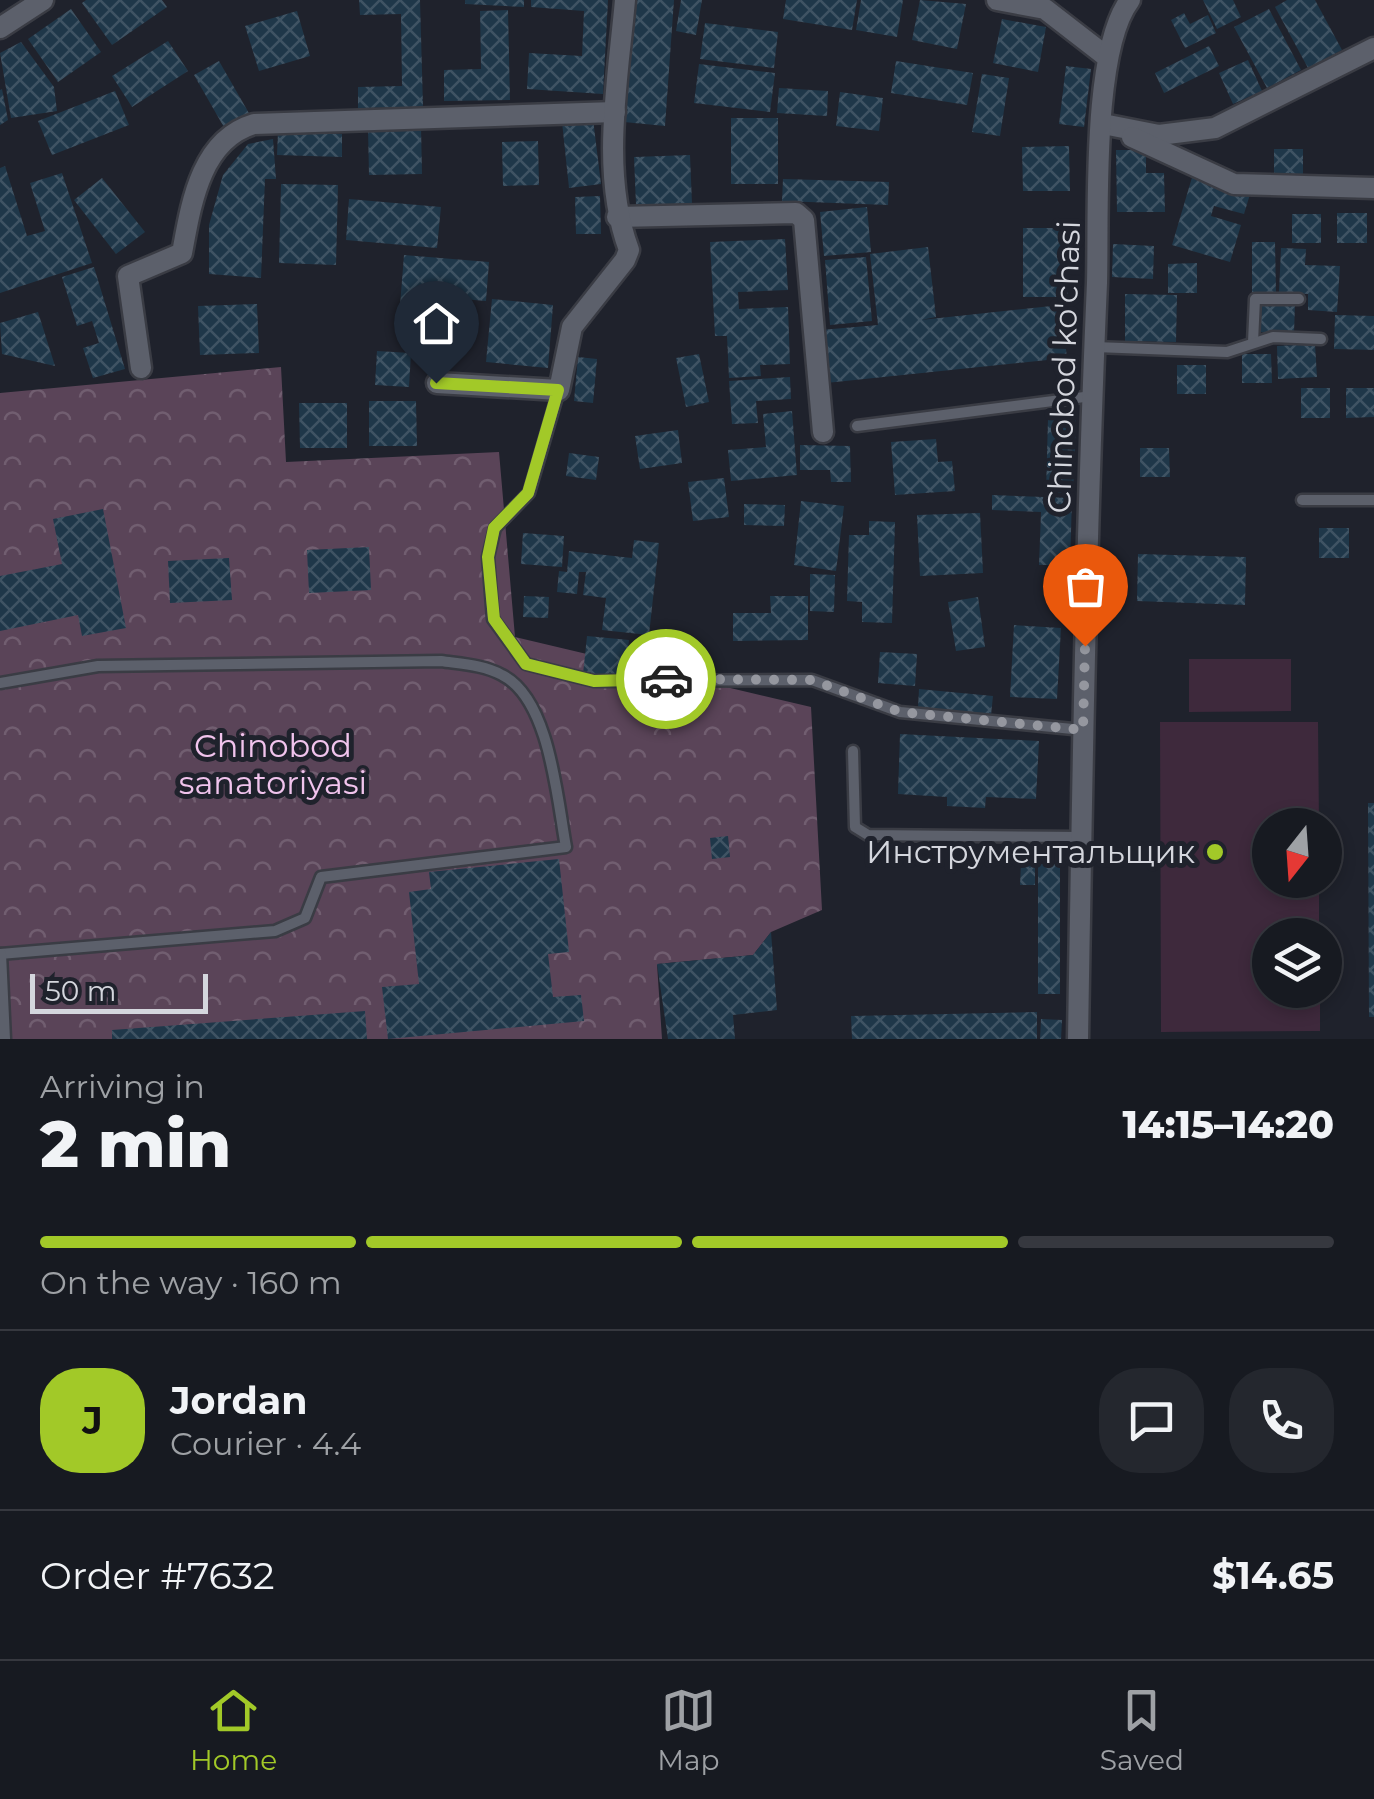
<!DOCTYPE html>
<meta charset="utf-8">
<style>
:root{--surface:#171a21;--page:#24272e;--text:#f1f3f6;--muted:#9ea1a5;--line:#36383f;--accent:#a2c928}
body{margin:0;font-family:Montserrat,sans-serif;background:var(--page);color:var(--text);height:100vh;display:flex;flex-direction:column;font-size:38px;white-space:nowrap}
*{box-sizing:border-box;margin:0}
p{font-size:32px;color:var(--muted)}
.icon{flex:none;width:55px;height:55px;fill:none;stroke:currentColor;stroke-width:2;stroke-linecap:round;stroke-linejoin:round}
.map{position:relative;height:1039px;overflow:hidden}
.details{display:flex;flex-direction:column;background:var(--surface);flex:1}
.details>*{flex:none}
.needle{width:65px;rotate:197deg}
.controls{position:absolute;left:1252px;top:808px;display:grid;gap:20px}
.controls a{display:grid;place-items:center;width:90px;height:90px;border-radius:50%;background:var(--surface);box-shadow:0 5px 15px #0003,0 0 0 2px var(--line);font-size:50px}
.scale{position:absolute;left:30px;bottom:25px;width:178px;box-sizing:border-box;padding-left:10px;border:5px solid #d4d6dd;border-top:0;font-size:28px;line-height:35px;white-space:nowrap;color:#d4d6dd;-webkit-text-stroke:8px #1f222c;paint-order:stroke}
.pin{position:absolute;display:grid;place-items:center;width:85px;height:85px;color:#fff;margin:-102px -42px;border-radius:50% 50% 50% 0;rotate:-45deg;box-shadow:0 0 10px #0007}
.pin .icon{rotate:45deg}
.courier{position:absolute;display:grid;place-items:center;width:100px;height:100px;margin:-50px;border:8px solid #a2c928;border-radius:50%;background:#fff;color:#222;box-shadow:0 2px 12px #0007}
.headline em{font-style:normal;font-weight:800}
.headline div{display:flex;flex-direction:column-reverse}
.headline{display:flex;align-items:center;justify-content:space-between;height:170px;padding:0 40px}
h1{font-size:65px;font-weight:800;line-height:75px}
.bar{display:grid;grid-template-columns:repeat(4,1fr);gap:15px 10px;align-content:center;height:120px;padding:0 40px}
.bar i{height:12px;border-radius:8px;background:var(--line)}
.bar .active{background:var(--accent)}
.bar p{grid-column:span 4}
.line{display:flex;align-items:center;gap:25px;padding:0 40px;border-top:2px solid var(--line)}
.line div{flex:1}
.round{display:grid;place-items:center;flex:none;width:105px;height:105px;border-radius:40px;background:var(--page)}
.dock{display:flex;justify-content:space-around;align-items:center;height:140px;border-top:2px solid var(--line);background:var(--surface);font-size:28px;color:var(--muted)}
.dock a{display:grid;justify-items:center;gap:5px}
.dock .active{color:var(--accent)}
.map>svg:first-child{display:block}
.green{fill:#3e293c}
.forest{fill:url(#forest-crowns)}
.building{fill:url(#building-cross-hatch)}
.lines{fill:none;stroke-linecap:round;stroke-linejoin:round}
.lane-casing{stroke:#3a3c44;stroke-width:15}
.street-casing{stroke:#3a3c44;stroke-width:25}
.lane{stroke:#5c606b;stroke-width:10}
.street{stroke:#5c606b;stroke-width:20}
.done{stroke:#95979f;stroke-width:10;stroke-dasharray:0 18}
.route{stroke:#a2c928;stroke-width:12}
.poi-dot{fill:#a2c928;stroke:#1f222c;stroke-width:4}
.labels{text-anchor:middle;stroke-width:10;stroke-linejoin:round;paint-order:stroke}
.street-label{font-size:32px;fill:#d4d6dd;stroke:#1f222c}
.park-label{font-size:32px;fill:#f1c4ed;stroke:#1f222c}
.poi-label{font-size:32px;fill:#d4d6dd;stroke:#1f222c;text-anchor:end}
</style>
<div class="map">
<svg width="1374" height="1039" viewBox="0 0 1374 1039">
<defs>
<pattern id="forest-crowns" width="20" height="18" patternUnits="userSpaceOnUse" patternTransform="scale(2.5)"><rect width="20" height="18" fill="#5a4458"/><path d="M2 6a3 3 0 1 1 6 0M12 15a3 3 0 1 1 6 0" fill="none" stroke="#715e70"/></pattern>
<pattern id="building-cross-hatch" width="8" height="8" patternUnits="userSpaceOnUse" patternTransform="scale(2.5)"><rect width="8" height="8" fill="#1f3749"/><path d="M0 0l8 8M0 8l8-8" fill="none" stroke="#3f5363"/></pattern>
</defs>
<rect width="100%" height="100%" fill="#1f222c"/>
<g class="green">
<path d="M1189,659h102v52l-102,1z"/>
<path d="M1160,722h158l1,103h-49v55h49v55h-49v55h50v41l-159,1z"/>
</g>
<path class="forest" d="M281,367l5,95 213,-10 16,185 296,70 11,203 -51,22 -18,23 -96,9 5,75h-662v-646z"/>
<g class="building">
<path d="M86,0h76l5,7 -55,38 -30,-42z"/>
<path d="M359,0h61l3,107 -65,1v-21l44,-1 -1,-72 -41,1z"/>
<path d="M465,0h59v7l-59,-3z"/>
<path d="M531,0h77l-5,94 -76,-5 2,-36 53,3 2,-45 -53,-4z"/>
<path d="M634,0h40l-9,126 -41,-4z"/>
<path d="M681,0h21l-6,35 -20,-4z"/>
<path d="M786,0h71l-5,30 -69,-11z"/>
<path d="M861,0h42l-6,37 -41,-7z"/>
<path d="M920,0l46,4 -9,45 -45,-9z"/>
<path d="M1203,0h30l8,17 -24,12z"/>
<path d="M1287,0h28l27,50 -34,18 -33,-61z"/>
<path d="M71,9l30,43 -43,30 -30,-43z"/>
<path d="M1269,9l32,61 -34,18 -33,-61z"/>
<path d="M508,10l2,90 -66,1v-31l37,-1 -1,-58z"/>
<path d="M297,11l13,45 -51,15 -14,-45z"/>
<path d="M1184,13l6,11 18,-9 8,18 -31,15 -14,-28z"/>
<path d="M1002,19l44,8 -8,45 -45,-9z"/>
<path d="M705,23l73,9 -4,36 -74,-9z"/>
<path d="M168,41l20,30 -56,36 -20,-31z"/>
<path d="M21,42l33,45 3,24 -46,7 -11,-65z"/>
<path d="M1209,46l10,20 -55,27 -9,-20z"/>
<path d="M1248,60l14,31 -29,13 -14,-31z"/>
<path d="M219,61l31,54 -25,14 -31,-54z"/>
<path d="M896,61l77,12 -6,32 -76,-12z"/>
<path d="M699,64l76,9 -5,39 -76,-9z"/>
<path d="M1066,66l25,3 -7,58 -25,-3z"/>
<path d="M982,74l27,4 -9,58 -28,-4z"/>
<path d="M779,88l49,3 -1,25 -50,-3z"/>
<path d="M2,89l6,31 -8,5v-35z"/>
<path d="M115,91l14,34 -77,30 -14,-34z"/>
<path d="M840,92l43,6 -4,33 -43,-5z"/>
<rect x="731" y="118" width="47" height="66"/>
<path d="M593,119l8,65 -32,4 -7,-66z"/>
<path d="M421,127l1,47 -53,1 -1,-47z"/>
<path d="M278,132l64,2v23l-65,-2z"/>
<path d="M273,139l3,40h-11l-4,99 -52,-4v-49l14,-50 25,-31z"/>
<path d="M538,141l1,44 -36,1 -1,-44z"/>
<path d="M1069,146l1,45h-47l-1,-44z"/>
<path d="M1274,149h29v29l-29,1z"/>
<path d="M1116,150h30v23h18l1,39h-48z"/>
<path d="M690,155l2,49 -56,1 -2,-48z"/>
<path d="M5,166l22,70 18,-5 -15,-48 32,-10 30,90 -92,30v-125z"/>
<path d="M1193,174l58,17 -7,23 -30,-8 -3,10 30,9 -11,37 -58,-17z"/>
<path d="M102,178l43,54 -29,22 -42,-54z"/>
<path d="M783,179l106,3 -1,23 -106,-4z"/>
<path d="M281,184l57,1 -2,80 -57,-2z"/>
<path d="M600,196l1,38h-25l-1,-37z"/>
<path d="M349,199l92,8 -4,41 -91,-8z"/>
<path d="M867,207l4,45 -47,4 -4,-44z"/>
<rect x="1337" y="213" width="30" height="30"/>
<rect x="1292" y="214" width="29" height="29"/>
<rect x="1023" y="228" width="45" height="69"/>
<path d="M785,239l3,51 -50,2 1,17 49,-2 2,57 -30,1 1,11 -32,2 -2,-42h-12l-5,-94z"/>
<path d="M1252,242h23l1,51h-24z"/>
<path d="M1113,244l41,2 -1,33 -41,-2z"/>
<path d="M928,247l8,70 -15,3 140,-15 6,53 -241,25 -5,-53 57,-5 -8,-71z"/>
<path d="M1281,248l25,1 -1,16 35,1 -3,46 -29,-2v-16l-29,-2z"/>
<path d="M404,255l85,7 -3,39 -24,-2 -2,24 -61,-5z"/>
<path d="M866,257l6,64 -42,4 -5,-65z"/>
<path d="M1197,263v30h-29v-29z"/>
<path d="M94,267l31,102 -32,9 -10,-30 16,-5 -7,-22 -15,5 -15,-49z"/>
<path d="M1125,294l52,1 -1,47 -51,-1z"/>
<path d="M492,299l61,6 -5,63 -62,-6z"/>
<path d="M1258,303l37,1 -1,29 -37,-1z"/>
<path d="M257,304l2,49 -59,2 -2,-49z"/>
<path d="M38,312l17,54 -53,-12 -2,-31z"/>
<path d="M1335,315l39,1v34l-40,-1z"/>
<path d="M1315,344l2,33 -39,2 -1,-33z"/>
<path d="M377,351l34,2 -2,34 -34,-2z"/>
<path d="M699,354l10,48 -23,5 -10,-49z"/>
<path d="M1242,354h29l1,29h-30z"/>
<path d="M578,357l19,2 -4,44 -19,-2z"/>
<rect x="1177" y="365" width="29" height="29"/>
<path d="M790,377l1,22 -35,2 2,22 -26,1 -3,-43z"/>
<rect x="1301" y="388" width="29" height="30"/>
<path d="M1346,388h28v29l-28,1z"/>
<path d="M369,401h47l1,45h-48z"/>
<path d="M299,403h48v45h-47z"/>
<path d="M792,411l5,64 -66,6 -3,-31 38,-3 -3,-33z"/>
<path d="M1048,419l28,1 -3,73 -27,-1z"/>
<path d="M678,430l4,33 -42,6 -5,-33z"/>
<path d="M936,439l2,23 14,-1 3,30 -60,4 -4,-53z"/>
<path d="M800,445l50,1 1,36h-20l-1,-12h-30z"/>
<path d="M1140,448h29l1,29h-30z"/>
<path d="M569,453l30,4 -3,23 -30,-4z"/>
<path d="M724,478l5,39 -36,4 -5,-39z"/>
<path d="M992,495l80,3 -2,67h-31l2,-53 -49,-2z"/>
<path d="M801,501l43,5 -8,65 -42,-6z"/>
<path d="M744,504l41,1 -1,21 -40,-1z"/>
<path d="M103,509l23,119 -44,8 -4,-21 -78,16v-55l62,-12 -9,-45z"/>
<path d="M980,513l3,60 -63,3 -3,-61z"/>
<path d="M869,521l26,1 -3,101 -30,-1v-20l-15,-1 2,-66h20z"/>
<rect x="1319" y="528" width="30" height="30"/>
<path d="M523,533l41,3 -2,31 -41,-3z"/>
<path d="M634,540l25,3 -10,92 -47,-5 4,-32 -23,-3 3,-23h-7l-2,22 -20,-2 2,-21 8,1 2,-21 63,7z"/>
<path d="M369,547l2,43 -62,3 -2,-43z"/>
<path d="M1138,554l108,3 -1,48 -108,-4z"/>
<path d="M229,558l3,42 -62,3 -2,-42z"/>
<path d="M810,574l25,1 -1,37 -24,-1z"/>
<path d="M524,596l25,1 -1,21 -25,-1z"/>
<path d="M770,596h38v44l-75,1v-28h38z"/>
<path d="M978,597l7,50 -29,4 -8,-49z"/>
<path d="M1014,625l47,3 -4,71 -47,-2z"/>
<path d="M587,636l42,4 -4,38 -42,-4z"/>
<path d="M880,652l37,2 -2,32 -37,-3z"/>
<path d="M919,689l74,7 -2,19 -73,-7z"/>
<path d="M900,734l139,7 -3,58 -50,-2 -1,11 -38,-2v-9l-49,-3z"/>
<path d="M1368,803h6v214h-5z"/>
<path d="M728,836l2,21 -18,2 -2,-21z"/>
<path d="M559,859l10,93 -21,2 5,43 28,-2 3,26 -196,18 -6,-52 37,-3 -10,-92 22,-3 -2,-17z"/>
<path d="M1021,863h14v22h-15z"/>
<rect x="1038" y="864" width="22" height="130"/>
<path d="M771,932l6,78 -44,5 2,24h-67l-11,-75 96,-9z"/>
<path d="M365,1011l2,28h-255v-9z"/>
<path d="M1037,1012v27h-185l-1,-23z"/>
<path d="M1041,1019l21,1 -1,19h-21z"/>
</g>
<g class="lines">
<defs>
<g id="lane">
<path d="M1253,342l2,-43h44"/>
<path d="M1095,347l132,5 46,-15 48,2"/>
<path d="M559,390l-30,103 -34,35 -7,29 5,62 33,45 68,17 218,-1 88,32 183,18"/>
<path d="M857,426l235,-30"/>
<path d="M1302,500h72"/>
<path d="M0,683l98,-17 343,-5c21,3 43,4 61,14 48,24 55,124 64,172l-245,30 -16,41 -30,13 -275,23"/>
<path d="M853,751l2,76 13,8 213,2"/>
<path d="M1,954l4,85"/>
</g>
<g id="street">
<path d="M997,0l48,9 62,48"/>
<path d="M0,28l43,-28"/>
<path d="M1103,124l56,11 56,-7 159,-80"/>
<path d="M1132,137l102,47 140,4"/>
<path d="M617,217l179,-4 8,7 19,212"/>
<path d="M141,368l-13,-92 54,-23c9,-48 18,-113 72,-129l361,-12"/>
<path d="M437,383l122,7 13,-63 53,-67 4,-10c-29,-77 -11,-170 -4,-250"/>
<path d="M1078,1039c4,-252 8,-504 19,-756 2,-67 -6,-232 33,-283"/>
</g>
</defs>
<use href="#lane" class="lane-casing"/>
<use href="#street" class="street-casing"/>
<use href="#lane" class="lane"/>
<use href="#street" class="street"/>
</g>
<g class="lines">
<path class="done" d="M666,679l146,1 88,32 183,18 2,-84"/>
<path class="route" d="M436,383l122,7 -30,103 -34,35 -6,29 6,62 32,45 68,17 72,-2"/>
</g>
<circle class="poi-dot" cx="1215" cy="852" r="10"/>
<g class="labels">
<g class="street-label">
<text transform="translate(1064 367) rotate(-88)" y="11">Chinobod ko'chasi</text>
</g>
<g class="park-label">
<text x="273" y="757">Chinobod<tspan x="273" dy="37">sanatoriyasi</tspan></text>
</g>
<g class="poi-label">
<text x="1195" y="863">Инструментальщик</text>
</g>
</g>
</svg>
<div class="controls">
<a><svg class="needle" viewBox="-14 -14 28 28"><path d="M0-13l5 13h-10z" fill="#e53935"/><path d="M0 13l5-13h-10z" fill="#9ea1a5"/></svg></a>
<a><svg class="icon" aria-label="layers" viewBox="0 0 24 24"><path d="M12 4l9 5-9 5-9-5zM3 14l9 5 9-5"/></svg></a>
</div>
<div class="scale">50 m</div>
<div class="pin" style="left:1085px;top:646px;background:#ea580c"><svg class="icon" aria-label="bag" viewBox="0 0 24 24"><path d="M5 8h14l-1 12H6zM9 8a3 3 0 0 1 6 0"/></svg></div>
<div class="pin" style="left:436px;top:383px;background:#1f2937"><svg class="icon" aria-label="home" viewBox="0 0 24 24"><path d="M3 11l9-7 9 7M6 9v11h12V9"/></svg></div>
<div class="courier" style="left:666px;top:679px"><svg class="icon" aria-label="car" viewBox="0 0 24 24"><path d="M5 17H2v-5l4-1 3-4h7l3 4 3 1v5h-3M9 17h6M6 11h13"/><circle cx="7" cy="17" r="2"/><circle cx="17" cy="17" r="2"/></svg></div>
</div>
<section class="details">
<div class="headline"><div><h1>2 min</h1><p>Arriving in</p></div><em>14:15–14:20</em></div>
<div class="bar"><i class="active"></i><i class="active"></i><i class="active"></i><i></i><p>On the way · 160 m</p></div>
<div class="line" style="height:180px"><b class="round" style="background:var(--accent);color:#111">J</b><div><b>Jordan</b><p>Courier · 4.4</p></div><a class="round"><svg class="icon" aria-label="chat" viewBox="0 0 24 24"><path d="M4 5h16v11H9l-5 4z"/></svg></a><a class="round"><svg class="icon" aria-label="phone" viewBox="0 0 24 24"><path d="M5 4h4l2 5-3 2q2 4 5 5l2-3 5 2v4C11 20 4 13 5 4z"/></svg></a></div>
<div class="line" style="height:130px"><div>Order #7632</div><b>$14.65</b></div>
</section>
<nav class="dock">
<a class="active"><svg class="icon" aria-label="home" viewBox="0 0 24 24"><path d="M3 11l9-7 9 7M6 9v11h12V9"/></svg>Home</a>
<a><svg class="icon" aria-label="map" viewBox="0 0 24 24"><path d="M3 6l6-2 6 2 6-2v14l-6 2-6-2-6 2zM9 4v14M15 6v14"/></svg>Map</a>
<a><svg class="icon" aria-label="saved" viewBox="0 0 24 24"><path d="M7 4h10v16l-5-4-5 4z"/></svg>Saved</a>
</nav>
